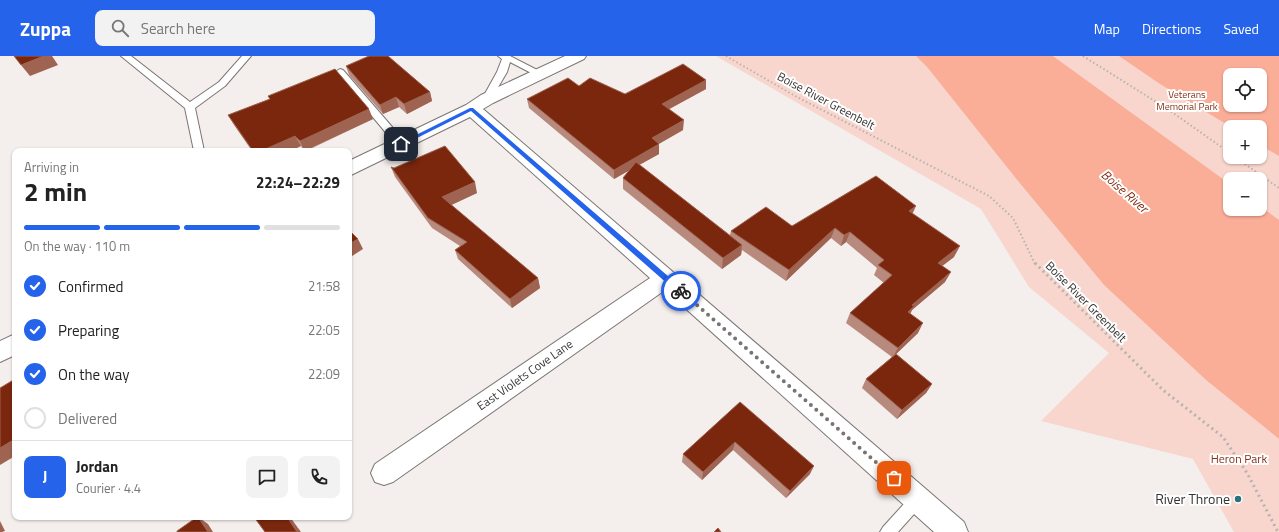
<!DOCTYPE html>
<meta charset="utf-8">
<style>
:root{--surface:#fff;--page:#f2f2f2;--text:#222;--muted:#767676;--line:#e0e0e0;--accent:#2563eb}
body{margin:0;font-family:"Titillium Web",sans-serif;background:var(--page);color:var(--text);height:100vh;display:flex;flex-direction:column;font-size:15px;white-space:nowrap}
*{box-sizing:border-box;margin:0}
p{font-size:13px;color:var(--muted)}
.icon{flex:none;width:22px;height:22px;fill:none;stroke:currentColor;stroke-width:2;stroke-linecap:round;stroke-linejoin:round}
.map{position:relative;flex:1;overflow:hidden}
.side{position:absolute;left:12px;top:92px;width:340px;height:372px;display:flex;flex-direction:column;background:var(--surface);border-radius:8px;box-shadow:0 1px 3px #0004}
.side>*{flex:none}
.tools{position:absolute;left:1223px;top:12px;display:grid;gap:8px}
.tools a{display:grid;place-items:center;width:44px;height:44px;border-radius:8px;background:var(--surface);box-shadow:0 1px 3px #0004;font-size:20px}
.pin{position:absolute;display:grid;place-items:center;width:34px;height:34px;color:#fff;margin:-17px;border-radius:8px;box-shadow:0 2px 6px #0006}
.courier{position:absolute;display:grid;place-items:center;width:40px;height:40px;margin:-20px;border:3px solid #2563eb;border-radius:50%;background:#fff;color:#222;box-shadow:0 1px 5px #0007}
.summary em{font-style:normal;font-weight:700}
.summary div{display:flex;flex-direction:column-reverse}
.summary{display:flex;align-items:center;justify-content:space-between;height:68px;padding:0 12px}
h1{font-size:26px;font-weight:700;line-height:30px}
.bar{display:grid;grid-template-columns:repeat(4,1fr);gap:6px 4px;align-content:center;height:48px;padding:0 12px}
.bar i{height:5px;border-radius:3px;background:var(--line)}
.bar .on{background:var(--accent)}
.bar p{grid-column:span 4}
.line{display:flex;align-items:center;gap:10px;padding:0 12px;border-top:1px solid var(--line)}
.line div{flex:1}
.round{display:grid;place-items:center;flex:none;width:42px;height:42px;border-radius:8px;background:var(--page)}
ol{padding:0 12px;list-style:none}
li{display:flex;align-items:center;gap:12px;height:44px}
li p{margin-inline-start:auto}
li .icon{padding:4px;border-radius:50%;background:var(--accent);color:#fff;stroke-width:4}
li:last-child{color:var(--muted)}
li i{width:22px;height:22px;border:2px solid var(--line);border-radius:50%}
header{display:flex;align-items:center;gap:24px;box-sizing:border-box;height:56px;padding:0 20px;background:var(--accent);color:#fff}
header strong{font-size:19px}
nav{display:flex;gap:22px;margin-inline-start:auto;font-size:14px}
.search{width:280px;height:36px;background:var(--page);display:flex;align-items:center;gap:10px;box-sizing:border-box;padding:0 14px;border-radius:8px;color:var(--muted);font-size:15px}
.map>svg:first-child{display:block}
.green{fill:#f8d6cd;fill-rule:evenodd}
.water{fill:#faad97;fill-rule:evenodd}
.lines{fill:none;stroke-linecap:round;stroke-linejoin:round}
.service-casing{stroke:#7b7674;stroke-width:2}
.minor-casing{stroke:#7b7674;stroke-width:2}
.path-far1{stroke:#b7b2b0;stroke-width:2;stroke-dasharray:1.5 2.5;stroke-linecap:butt}
.path{stroke:#b7b2b0;stroke-width:3;stroke-dasharray:2 3.5;stroke-linecap:butt}
.service{fill:#fff;fill-rule:evenodd}
.minor{fill:#fff;fill-rule:evenodd}
.wall{fill:#b78a7d}
.shaded-wall{fill:#9f6351}
.building{fill:#7a270e;stroke:#9f6351}
.route{fill:#2563eb}
.done{stroke:#787473;stroke-width:4;stroke-dasharray:0 7.2}
.poi-dot{fill:#2b6f80;stroke:#fff;stroke-width:1.5}
.labels{text-anchor:middle;stroke-width:4;stroke-linejoin:round;paint-order:stroke}
.far-park-label{font-size:10px;fill:#843119;stroke:#fff}
.street-label{font-size:12px;fill:#353332;stroke:#fff}
.park-label{font-size:12px;fill:#843119;stroke:#fff}
.water-label{font-size:13px;font-style:italic;fill:#822f17;stroke:#fff}
.near-poi-label{font-size:14px;fill:#353332;stroke:#fff;text-anchor:end}
</style>
<header>
<strong>Zuppa</strong>
<div class="search"><svg class="icon" aria-label="search" viewBox="0 0 24 24"><circle cx="10" cy="10" r="6"/><path d="M15 15l6 6"/></svg>Search here</div>
<nav><a>Map</a><a>Directions</a><a>Saved</a></nav>
</header>
<div class="map">
<svg width="1279" height="476" viewBox="0 0 1279 476">
<rect width="100%" height="100%" fill="#f4eeec"/>
<g class="green">
<path d="M716,0h200l11,11 91,114 86,104 102,95 73,59v93h-45l-41,-73 -152,-38 68,-68 -80,-66 -48,-78z"/>
<path d="M1053,0h226v164l-19,-14v-27h-30v5zM1230,19h30v30h-30zM1230,71h30v30h-30z"/>
</g>
<g class="water">
<path d="M916,0h137l177,128v25h30v-3l19,14v219l-73,-59 -102,-95 -86,-104 -91,-114z"/>
<path d="M1119,0h160v100l-19,-11v-18h-29l-71,-43zM1230,19h30v30h-30z"/>
</g>
<g class="lines">
<defs>
<g id="service">
<path d="M121,0h10l59,46 29,-20 23,-26h9l-26,30 -30,22 9,43h-10l-9,-43z"/>
<path d="M498,0h12l35,18 -5,3 -3,-1 -27,-14 -3,10 -17,29h-6l-2,-2 15,-27 5,-13z"/>
<path d="M340,13l3,1 62,72 1,2 -1,2h-8l-60,-72 -2,-2z"/>
<path d="M918,436l5,2 2,5 -2,5 -25,28h-18l3,-5 30,-33z"/>
</g>
<g id="minor">
<path d="M565,0h21l-2,3 -91,44 -10,6 444,381 37,32 4,10h-34l-269,-242 -272,192 -9,3 -9,-3 -4,-9 4,-9 275,-186 -180,-161 -121,59v-15l117,-56 15,-10z"/>
<path d="M15,278v21l-15,7v-21z"/>
</g>
</defs>
<use href="#service" class="service-casing"/>
<use href="#minor" class="minor-casing"/>
<g class="path-far1">
<path d="M726,0l71,41 192,99 24,22 22,46"/>
<path d="M1083,0l83,52 64,45"/>
<path d="M1235,101l44,31"/>
</g>
<path class="path" d="M1035,207l128,127 60,47 24,36 31,59"/>
<use href="#service" class="service"/>
<use href="#minor" class="minor"/>
</g>
<g class="wall">
<path d="M346,10l84,26 2,9 -25,13 -8,-7 -16,7 -34,-39z"/>
<path d="M706,24v9l-37,20 14,21 -25,14 1,10 -20,11 91,70 1,-4 61,-5 121,-12 41,43 -12,9 3,16 -33,28 -2,4 8,19 -22,21 36,30 -6,9 -29,26 -35,-31 4,-9 26,-22 -46,-34 4,-10 34,-30 -10,-8 3,-7 -31,-26 -5,4 -10,-8 -45,43 -44,-31 -1,5 -19,14 -99,-80v-11l6,-8 -15,9 -85,-71 -2,-9 52,-13 46,8z"/>
<path d="M268,40l105,23 -67,32h-2l-3,-5 -11,5h-38l-18,-26 -6,-10 42,-16z"/>
<path d="M391,111l3,1 83,25 -26,12 87,73 2,10 -28,20 -54,-49 -3,-9 5,-4 -28,-18 -37,-51z"/>
<path d="M740,346l70,72 -24,24 -53,-48 -31,30 -20,-18 1,-8z"/>
</g>
<g class="shaded-wall">
<path d="M44,0h8l6,9 -28,11 -9,-11z"/>
<path d="M706,24v9l-44,24v-9z"/>
<path d="M430,36l2,9 -25,13 -3,-10z"/>
<path d="M396,41l3,10 -16,7 -3,-9z"/>
<path d="M369,53l4,10 -69,32 -4,-10z"/>
<path d="M684,64l-1,10 -31,18v-10z"/>
<path d="M295,80l6,10 -11,5h-29z"/>
<path d="M659,88v10l-45,25v-9z"/>
<path d="M475,126l2,11 -32,15 -3,-11z"/>
<path d="M916,150l-5,11 -2,-6z"/>
<path d="M835,172l-4,10 -45,43 3,-11z"/>
<path d="M850,176l-4,10 -5,4 3,-11z"/>
<path d="M358,183l5,10 -14,9v-14z"/>
<path d="M742,189l-1,10 -19,14 1,-11z"/>
<path d="M960,190l-6,11 -21,16 5,-10z"/>
<path d="M951,216l-6,10 -33,28 -3,6 -6,6 9,-17z"/>
<path d="M538,222l2,10 -28,20 -2,-9z"/>
<path d="M923,267l-5,10 -25,24 5,-9z"/>
<path d="M932,328l-6,9 -29,26 5,-9z"/>
<path d="M15,383v17l-15,9v-17z"/>
<path d="M735,386l-2,8 -31,30 1,-8z"/>
<path d="M814,410l-4,8 -24,24 4,-7z"/>
<path d="M198,461l10,7 5,8h-5z"/>
<path d="M287,461h3l11,15h-4z"/>
<path d="M0,465l5,10 -3,1h-2z"/>
</g>
<g class="building">
<path d="M14,0h30l-23,9z"/>
<path d="M369,0h19l42,36 -26,12 -8,-7 -16,8 -34,-39z"/>
<path d="M683,8l23,16 -44,24 22,16 -32,18 7,6 -45,26 -87,-71 41,-21 11,8 11,-8 35,16z"/>
<path d="M335,13l34,40 -69,32 -5,-5 -34,15h-8l-25,-36 42,-16 -2,-3z"/>
<path d="M445,90l30,36 -33,15 96,81 -28,21 -55,-49 12,-8 -39,-24 -37,-51 3,1z"/>
<path d="M636,106l106,83 -19,13 -100,-80z"/>
<path d="M876,120l40,30 -7,5 51,35 -22,17 13,9 -39,33 2,1 -6,6 15,11 -25,25 -48,-35 42,-38 -14,-10 6,-5 -34,-28 -6,3 -9,-7 -46,42 -58,-39 35,-24 26,19z"/>
<path d="M349,174l9,9 -9,5z"/>
<path d="M896,298l36,30 -30,26 -36,-31z"/>
<path d="M15,323v60l-15,9v-60z"/>
<path d="M740,346l74,64 -24,25 -55,-49 -32,30 -20,-18z"/>
<path d="M197,461h1l10,15h-31v-1z"/>
<path d="M254,461h33l10,15h-32z"/>
<path d="M718,472l3,4h-7z"/>
</g>
<path class="route" d="M470,52h3l210,181v4h-5l-207,-182 -68,34 -5,-1z"/>
<g class="lines">
<path class="done" d="M681,235l213,187"/>
</g>
<circle class="poi-dot" cx="1238" cy="443" r="4"/>
<g class="labels">
<g class="far-park-label">
<text x="1187" y="42">Veterans<tspan x="1187" dy="12">Memorial Park</tspan></text>
</g>
<g class="street-label">
<text transform="translate(826 45) rotate(28)" y="4">Boise River Greenbelt</text>
<text transform="translate(1086 246) rotate(45)" y="4">Boise River Greenbelt</text>
<text transform="translate(525 319) rotate(-35)" y="4">East Violets Cove Lane</text>
</g>
<g class="park-label">
<text x="1239" y="407">Heron Park</text>
</g>
<g class="water-label">
<text transform="translate(1125 135) rotate(41)" y="5">Boise River</text>
</g>
<g class="near-poi-label">
<text x="1230" y="448">River Throne</text>
</g>
</g>
</svg>
<div class="tools">
<a><svg class="icon" aria-label="locate" viewBox="0 0 24 24"><circle cx="12" cy="12" r="6"/><path d="M12 2v4M12 18v4M2 12h4M18 12h4"/></svg></a>
<a>+</a>
<a>−</a>
</div>
<div class="pin" style="left:894px;top:422px;background:#ea580c"><svg class="icon" aria-label="bag" viewBox="0 0 24 24"><path d="M5 8h14l-1 12H6zM9 8a3 3 0 0 1 6 0"/></svg></div>
<div class="pin" style="left:401px;top:88px;background:#1f2937"><svg class="icon" aria-label="home" viewBox="0 0 24 24"><path d="M3 11l9-7 9 7M6 9v11h12V9"/></svg></div>
<div class="courier" style="left:681px;top:235px"><svg class="icon" aria-label="bike" viewBox="0 0 24 24"><circle cx="6" cy="16" r="4"/><circle cx="18" cy="16" r="4"/><path d="M6 16l4-8h5l3 8M10 8l3 8H6M13 5h3"/></svg></div>
<section class="side">
<div class="summary"><div><h1>2 min</h1><p>Arriving in</p></div><em>22:24–22:29</em></div>
<div class="bar"><i class="on"></i><i class="on"></i><i class="on"></i><i></i><p>On the way · 110 m</p></div>
<ol>
<li><svg class="icon" aria-label="check" viewBox="0 0 24 24"><path d="M5 12l5 5 9-10"/></svg>Confirmed<p>21:58</p></li>
<li><svg class="icon" aria-label="check" viewBox="0 0 24 24"><path d="M5 12l5 5 9-10"/></svg>Preparing<p>22:05</p></li>
<li><svg class="icon" aria-label="check" viewBox="0 0 24 24"><path d="M5 12l5 5 9-10"/></svg>On the way<p>22:09</p></li>
<li><i></i>Delivered</li>
</ol>
<div class="line" style="height:72px"><b class="round" style="background:var(--accent);color:#fff">J</b><div><b>Jordan</b><p>Courier · 4.4</p></div><a class="round"><svg class="icon" aria-label="chat" viewBox="0 0 24 24"><path d="M4 5h16v11H9l-5 4z"/></svg></a><a class="round"><svg class="icon" aria-label="phone" viewBox="0 0 24 24"><path d="M5 4h4l2 5-3 2q2 4 5 5l2-3 5 2v4C11 20 4 13 5 4z"/></svg></a></div>
</section>
</div>
